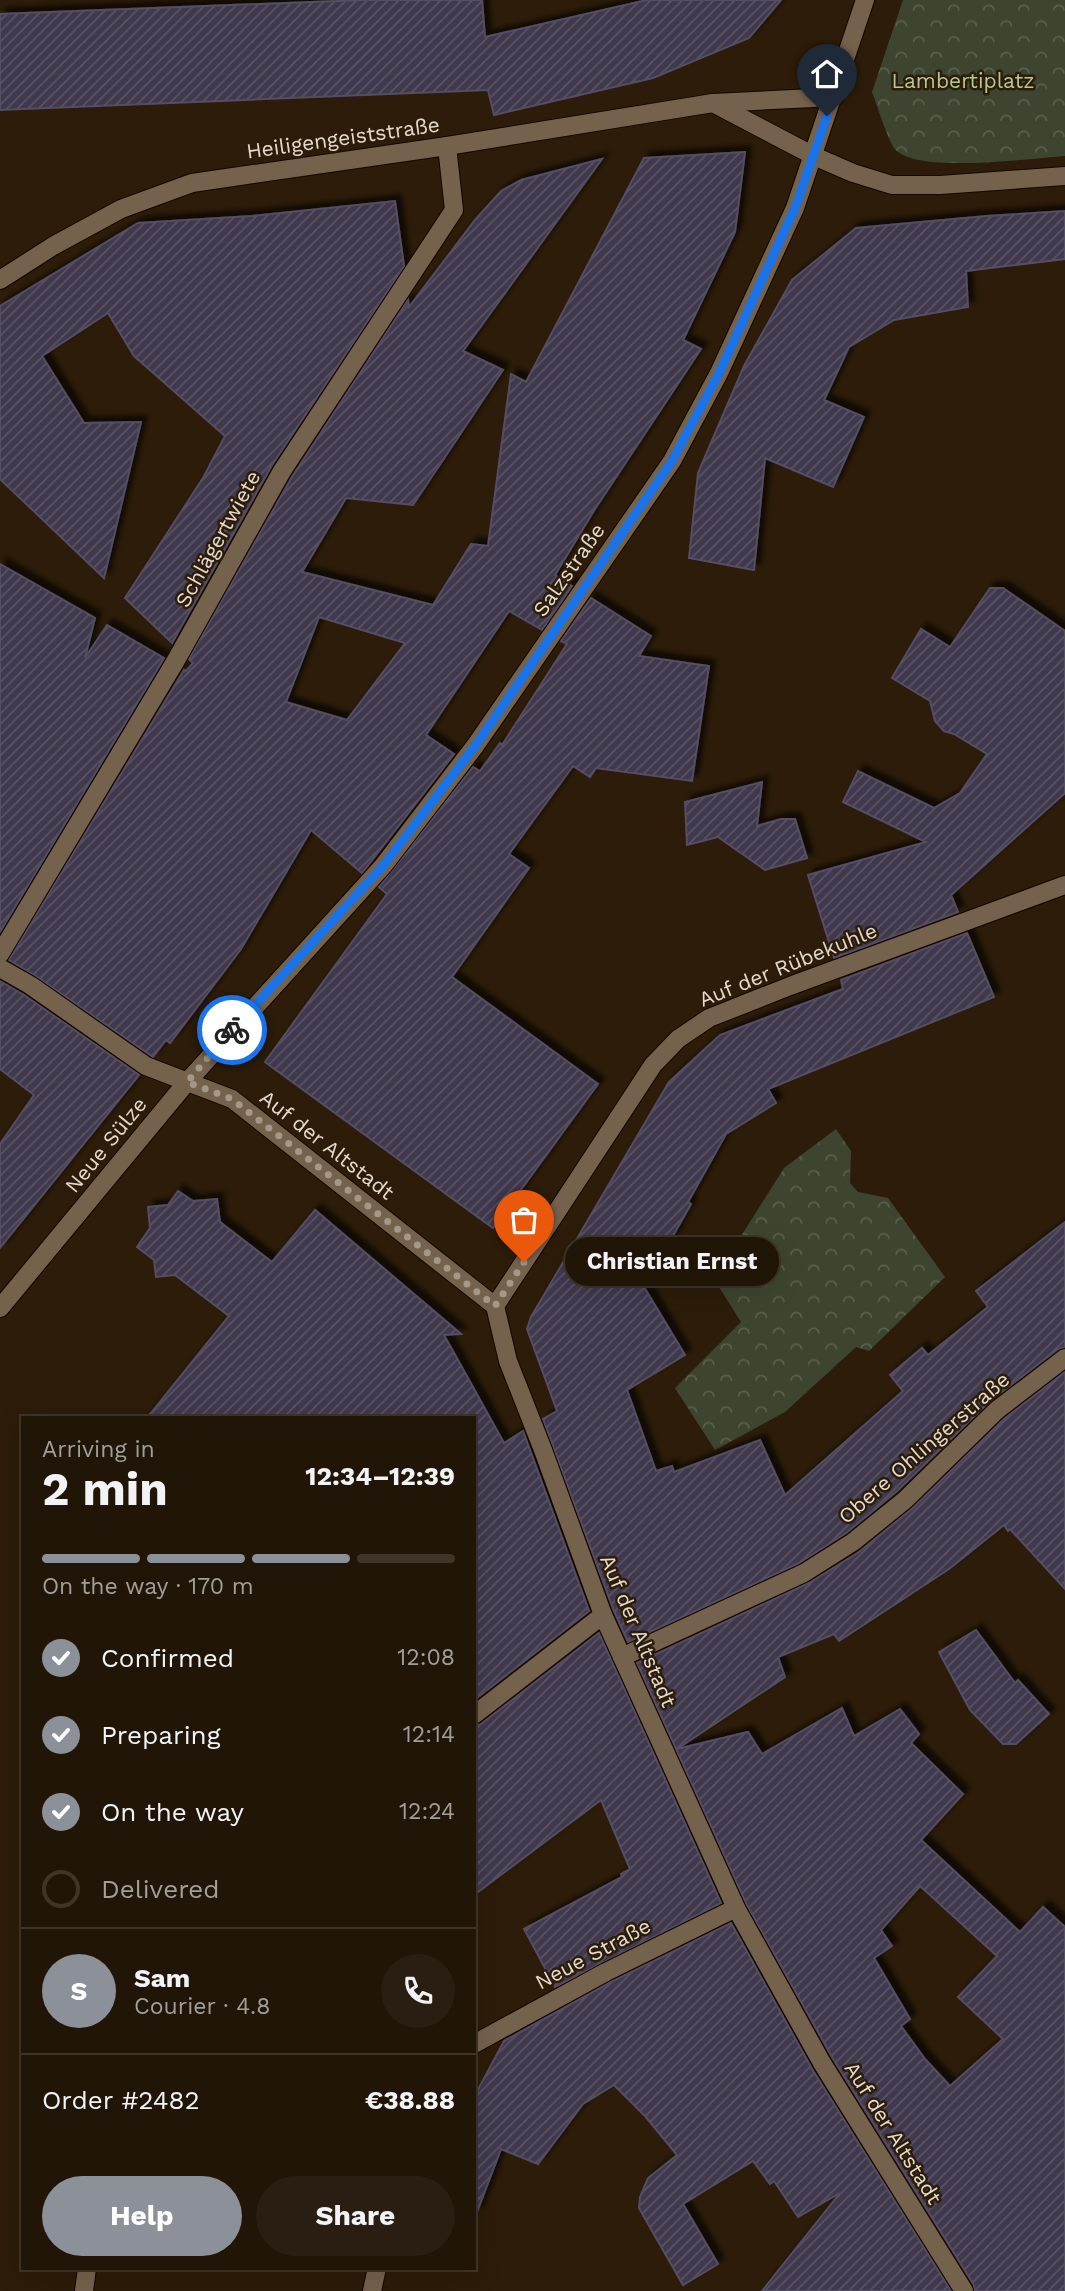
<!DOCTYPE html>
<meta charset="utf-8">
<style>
:root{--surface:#211507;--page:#291e11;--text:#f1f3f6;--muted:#a29f9b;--line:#3e3428;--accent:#8c9099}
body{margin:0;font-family:"Work Sans",sans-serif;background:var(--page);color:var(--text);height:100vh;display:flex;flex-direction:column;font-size:26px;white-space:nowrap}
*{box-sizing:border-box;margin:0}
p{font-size:23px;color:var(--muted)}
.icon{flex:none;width:38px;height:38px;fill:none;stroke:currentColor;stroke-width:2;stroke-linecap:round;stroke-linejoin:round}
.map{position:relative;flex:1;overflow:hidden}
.side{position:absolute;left:21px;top:1416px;width:455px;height:854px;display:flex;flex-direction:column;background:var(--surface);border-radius:0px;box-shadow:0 7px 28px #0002,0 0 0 2px var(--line)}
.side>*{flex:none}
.pin{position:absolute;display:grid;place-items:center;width:60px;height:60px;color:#fff;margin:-72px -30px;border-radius:50% 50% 50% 0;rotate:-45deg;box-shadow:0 0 7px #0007}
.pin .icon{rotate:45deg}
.courier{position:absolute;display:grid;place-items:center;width:70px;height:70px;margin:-35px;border:5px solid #1a73e8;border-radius:50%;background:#fff;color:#222;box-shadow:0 2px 9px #0007}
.bubble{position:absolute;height:49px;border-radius:24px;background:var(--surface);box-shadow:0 7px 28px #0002,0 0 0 2px var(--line);font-size:23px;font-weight:700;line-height:49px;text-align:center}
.overview em{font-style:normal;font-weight:700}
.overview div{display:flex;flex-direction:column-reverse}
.overview{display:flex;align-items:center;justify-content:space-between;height:119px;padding:0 21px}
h1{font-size:46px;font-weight:700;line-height:52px}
.bar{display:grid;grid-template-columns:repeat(4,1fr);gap:10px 7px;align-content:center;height:84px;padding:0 21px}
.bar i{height:9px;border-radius:5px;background:var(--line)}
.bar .on{background:var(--accent)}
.bar p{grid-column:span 4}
.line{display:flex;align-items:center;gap:18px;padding:0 21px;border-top:2px solid var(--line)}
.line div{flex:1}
.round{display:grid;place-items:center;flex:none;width:74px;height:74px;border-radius:37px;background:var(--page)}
ol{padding:0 21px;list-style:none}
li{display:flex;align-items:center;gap:21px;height:77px}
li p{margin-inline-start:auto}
li .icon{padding:7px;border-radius:50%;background:var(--accent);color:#fff;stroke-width:4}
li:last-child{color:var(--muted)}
li i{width:38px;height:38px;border:4px solid var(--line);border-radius:50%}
.action{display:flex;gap:14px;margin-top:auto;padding:14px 21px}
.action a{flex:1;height:80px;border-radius:42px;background:var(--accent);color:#fff;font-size:28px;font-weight:700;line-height:80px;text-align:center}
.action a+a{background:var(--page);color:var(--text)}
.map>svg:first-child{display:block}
.park{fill:url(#park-crowns)}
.building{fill:url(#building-hatch);stroke:#554d64;stroke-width:2;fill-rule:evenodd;filter:url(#shadow)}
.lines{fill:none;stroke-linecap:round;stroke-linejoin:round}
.street-casing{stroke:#140600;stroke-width:20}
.street{stroke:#75624d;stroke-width:18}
.done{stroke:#a49889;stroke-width:7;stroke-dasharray:0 12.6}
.route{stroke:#1a73e8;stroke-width:9}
.labels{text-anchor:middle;stroke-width:5;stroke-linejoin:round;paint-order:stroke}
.park-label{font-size:21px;fill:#b5c895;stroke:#2c1c09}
.street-label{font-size:21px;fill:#e4dace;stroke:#2c1c09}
</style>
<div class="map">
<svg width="1065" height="2291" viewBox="0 0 1065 2291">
<defs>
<pattern id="park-crowns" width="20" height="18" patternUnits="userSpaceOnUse" patternTransform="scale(1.75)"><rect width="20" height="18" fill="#3d4530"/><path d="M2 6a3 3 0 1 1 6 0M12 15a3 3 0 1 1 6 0" fill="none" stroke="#595f4d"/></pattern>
<pattern id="building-hatch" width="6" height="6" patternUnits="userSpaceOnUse" patternTransform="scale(1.75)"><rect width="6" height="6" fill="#3f374d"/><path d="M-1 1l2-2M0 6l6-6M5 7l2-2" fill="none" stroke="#5b5365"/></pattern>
<filter id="shadow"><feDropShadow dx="6" dy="-6" stdDeviation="2" flood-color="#0009"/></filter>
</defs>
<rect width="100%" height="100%" fill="#2c1c09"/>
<g class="park">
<path d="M903,0h162v156c-33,2 -151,19 -171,-8 -8,-13 -16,-41 -22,-56z"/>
<path d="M836,1129l15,22 -1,32 8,9 30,6 57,79 -76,74 -13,-4 -71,65 -70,38 -40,-62 66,-66 -27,-43 70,-111z"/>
</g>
<g class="building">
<path d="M364,0h118l3,37 162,-37h134l-32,38 -96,40 -159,37 -6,-25 -488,20v-96z"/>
<path d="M745,152l-10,80 -52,108 18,9 -106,160 -40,66 17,11 -30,44 -33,-19 -83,124 28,19 -92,119 -51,-43 -70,119 -71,94 -4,-3 -13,17 -117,-81 -27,-16 175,-290 2,1 7,-8 -4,-4 103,-182 116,-177 1,7 66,-87 26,-29 20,-11 81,-21 -139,192 40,19 -90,135 -67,-7 -44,74 131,33 38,-61 17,2 23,-172 15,8 118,-224zM319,617l86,26 -58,77 -61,-18z"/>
<path d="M395,201l9,65 -132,199 -100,178 -47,-45 78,-120 22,-42 -91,-80 -26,-43 -66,43 42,67 57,-1 -37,156 -104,-99v-173l138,-83 114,-7z"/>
<path d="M1065,211v48l-99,12 2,36 -74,13 -45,27 -25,53 40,17 -31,70 -68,-29 -11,112 -65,-12 9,-85 46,-107 48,-86 64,-52 131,-12z"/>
<path d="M0,564l95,54 -10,40 22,-33 57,33 -164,274z"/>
<path d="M990,588h13l62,43v162l-114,102 7,17 -124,46 -26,-83 118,-33 -83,-40 15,-31 76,37 26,-15 27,-39 -33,-20 -10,-3 -9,-10 -5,-20 -38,-23 29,-49 29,18z"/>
<path d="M591,598l60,38 -12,20 70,10 -17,115 -96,-13 -6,9 -17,-11 -64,88 20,14 -77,109 146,107 -105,144 -228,-166 122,-168 -8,-7 94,-120 7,4 20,-28 2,2 65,-101 -6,-3z"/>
<path d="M762,782l-5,44 24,-7h14l12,39 -42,12 -47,-33 -31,8 -2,-43z"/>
<path d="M967,933l27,64 -226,92 8,14 -50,31 -38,68 3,2 -47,83 41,68 -58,35 29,81 16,-5 2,6 86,-32 25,55 118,-104 -13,-16 32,-27 6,7 60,-48 -12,-16 89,-69v125l-7,2 -68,52 -93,90 -51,42 -47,30 -171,79 -14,-31 -71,-192 14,-8 -30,-82 4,-12 138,-235 51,-47 123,-46 -2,-9z"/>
<path d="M0,981l24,14 115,80 -139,173v-104l34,-49 -34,-26z"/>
<path d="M178,1191l15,10 24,-2 3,23 52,40 43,-52 146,124 -17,1 60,108 19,-12 66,180 -115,89v-282h-327l82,-102 -54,-41 -19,2 -2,-17 -17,-13 13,-19 -2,-21 20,-2z"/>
<path d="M1065,1372v217l-55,-60 -2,2 -4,-6 -55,44 -110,72 -5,-7 -56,23 7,20 -108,72 71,-17 14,22 80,-46 12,28 46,-27 19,25 -8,9 52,51 -42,46 99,92 23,-25 22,20v364h-90l-1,-6 -142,-228 -86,-154 -109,-240 172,-80 50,-31 54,-44 91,-89zM920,1886l77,70 -39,41 45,42 -53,47 -25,-27 -24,-33 9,-7 -36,-61 18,-12 -11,-16z"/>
<path d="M976,1630l39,53 3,-3 31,34 -33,30h-13l-33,-34 -31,-58z"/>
<path d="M599,1633l122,270 -166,84 -31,-58 98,-52 -1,-3 9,-5 -29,-69 -127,95v-169l7,-2z"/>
<path d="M731,1923l81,146 139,222h-189l78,-98 -42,24 -24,-36 -4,3 -17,-23 -70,43 35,60 -35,21 -44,-77 1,-11 8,-19 29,-23 -32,-39 -31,-31 -31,19 -45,60 -37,-15 -24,63h-3v-115l30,-56 107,-59z"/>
</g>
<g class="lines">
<defs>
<g id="street">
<path d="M713,103l101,53 39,17 39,12h48l125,-9"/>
<path d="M0,280l53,-34 68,-37 71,-26 255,-37 266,-43 121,-6"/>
<path d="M0,954l175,-292 107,-191 172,-261 -7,-64"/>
<path d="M0,968l30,17 116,81 86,33 263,207 13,55 35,89 60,165 133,293 86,155 142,228"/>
<path d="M495,1306l158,-241 25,-26 31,-21 81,-32 275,-101"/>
<path d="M0,1308l187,-226 196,-216 92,-120 197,-285 47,-88 76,-165 70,-208"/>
<path d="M622,1657l182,-84 49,-31 52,-42 92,-90 68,-52"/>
<path d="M474,1715l129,-100"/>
<path d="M474,2044l132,-72 130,-64"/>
<path d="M84,2291l3,-23"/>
<path d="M372,2291l5,-23"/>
</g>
</defs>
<use href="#street" class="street-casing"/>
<use href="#street" class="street"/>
</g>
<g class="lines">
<path class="done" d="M232,1030l-45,52 45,17 263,207 29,-44"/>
<path class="route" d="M232,1030l151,-164 92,-120 197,-285 47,-88 76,-165 32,-92"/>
</g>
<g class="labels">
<g class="park-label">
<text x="963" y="88">Lambertiplatz</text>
</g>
<g class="street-label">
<text transform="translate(343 138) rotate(-8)" y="7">Heiligengeiststraße</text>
<text transform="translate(218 539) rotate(-61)" y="7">Schlägertwiete</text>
<text transform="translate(569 570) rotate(-55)" y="7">Salzstraße</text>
<text transform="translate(788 965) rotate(-22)" y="7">Auf der Rübekuhle</text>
<text transform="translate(106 1145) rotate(-51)" y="7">Neue Sülze</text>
<text transform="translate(327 1145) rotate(38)" y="7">Auf der Altstadt</text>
<text transform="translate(924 1448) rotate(-41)" y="7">Obere Ohlingerstraße</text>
<text transform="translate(638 1631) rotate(67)" y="7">Auf der Altstadt</text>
<text transform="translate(593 1954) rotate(-28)" y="7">Neue Straße</text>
<text transform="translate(893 2133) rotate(58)" y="7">Auf der Altstadt</text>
</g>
</g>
</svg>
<div class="pin" style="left:524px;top:1262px;background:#ea580c"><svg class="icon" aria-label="bag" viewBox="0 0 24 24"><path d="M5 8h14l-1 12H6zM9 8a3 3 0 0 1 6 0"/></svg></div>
<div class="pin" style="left:827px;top:116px;background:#1f2937"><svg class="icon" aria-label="home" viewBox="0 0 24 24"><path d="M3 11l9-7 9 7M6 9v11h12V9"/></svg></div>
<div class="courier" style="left:232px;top:1030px"><svg class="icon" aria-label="bike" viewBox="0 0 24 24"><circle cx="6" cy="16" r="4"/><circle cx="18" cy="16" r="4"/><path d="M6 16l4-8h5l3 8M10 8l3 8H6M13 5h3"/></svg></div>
<div class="bubble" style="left:565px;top:1237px;width:214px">Christian Ernst</div>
<section class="side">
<div class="overview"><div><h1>2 min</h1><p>Arriving in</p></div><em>12:34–12:39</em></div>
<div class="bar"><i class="on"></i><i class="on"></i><i class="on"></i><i></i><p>On the way · 170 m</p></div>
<ol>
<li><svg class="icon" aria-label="check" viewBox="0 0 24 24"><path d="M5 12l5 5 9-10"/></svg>Confirmed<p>12:08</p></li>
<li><svg class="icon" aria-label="check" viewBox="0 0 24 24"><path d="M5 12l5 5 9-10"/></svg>Preparing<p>12:14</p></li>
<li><svg class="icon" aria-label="check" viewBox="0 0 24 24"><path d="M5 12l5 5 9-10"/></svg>On the way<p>12:24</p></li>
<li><i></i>Delivered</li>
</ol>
<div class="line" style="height:126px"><b class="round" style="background:var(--accent);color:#fff">S</b><div><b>Sam</b><p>Courier · 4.8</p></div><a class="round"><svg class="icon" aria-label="phone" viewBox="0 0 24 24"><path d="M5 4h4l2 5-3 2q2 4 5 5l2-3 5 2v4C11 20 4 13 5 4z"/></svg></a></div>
<div class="line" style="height:91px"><div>Order #2482</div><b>€38.88</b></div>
<div class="action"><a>Help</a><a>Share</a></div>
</section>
</div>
